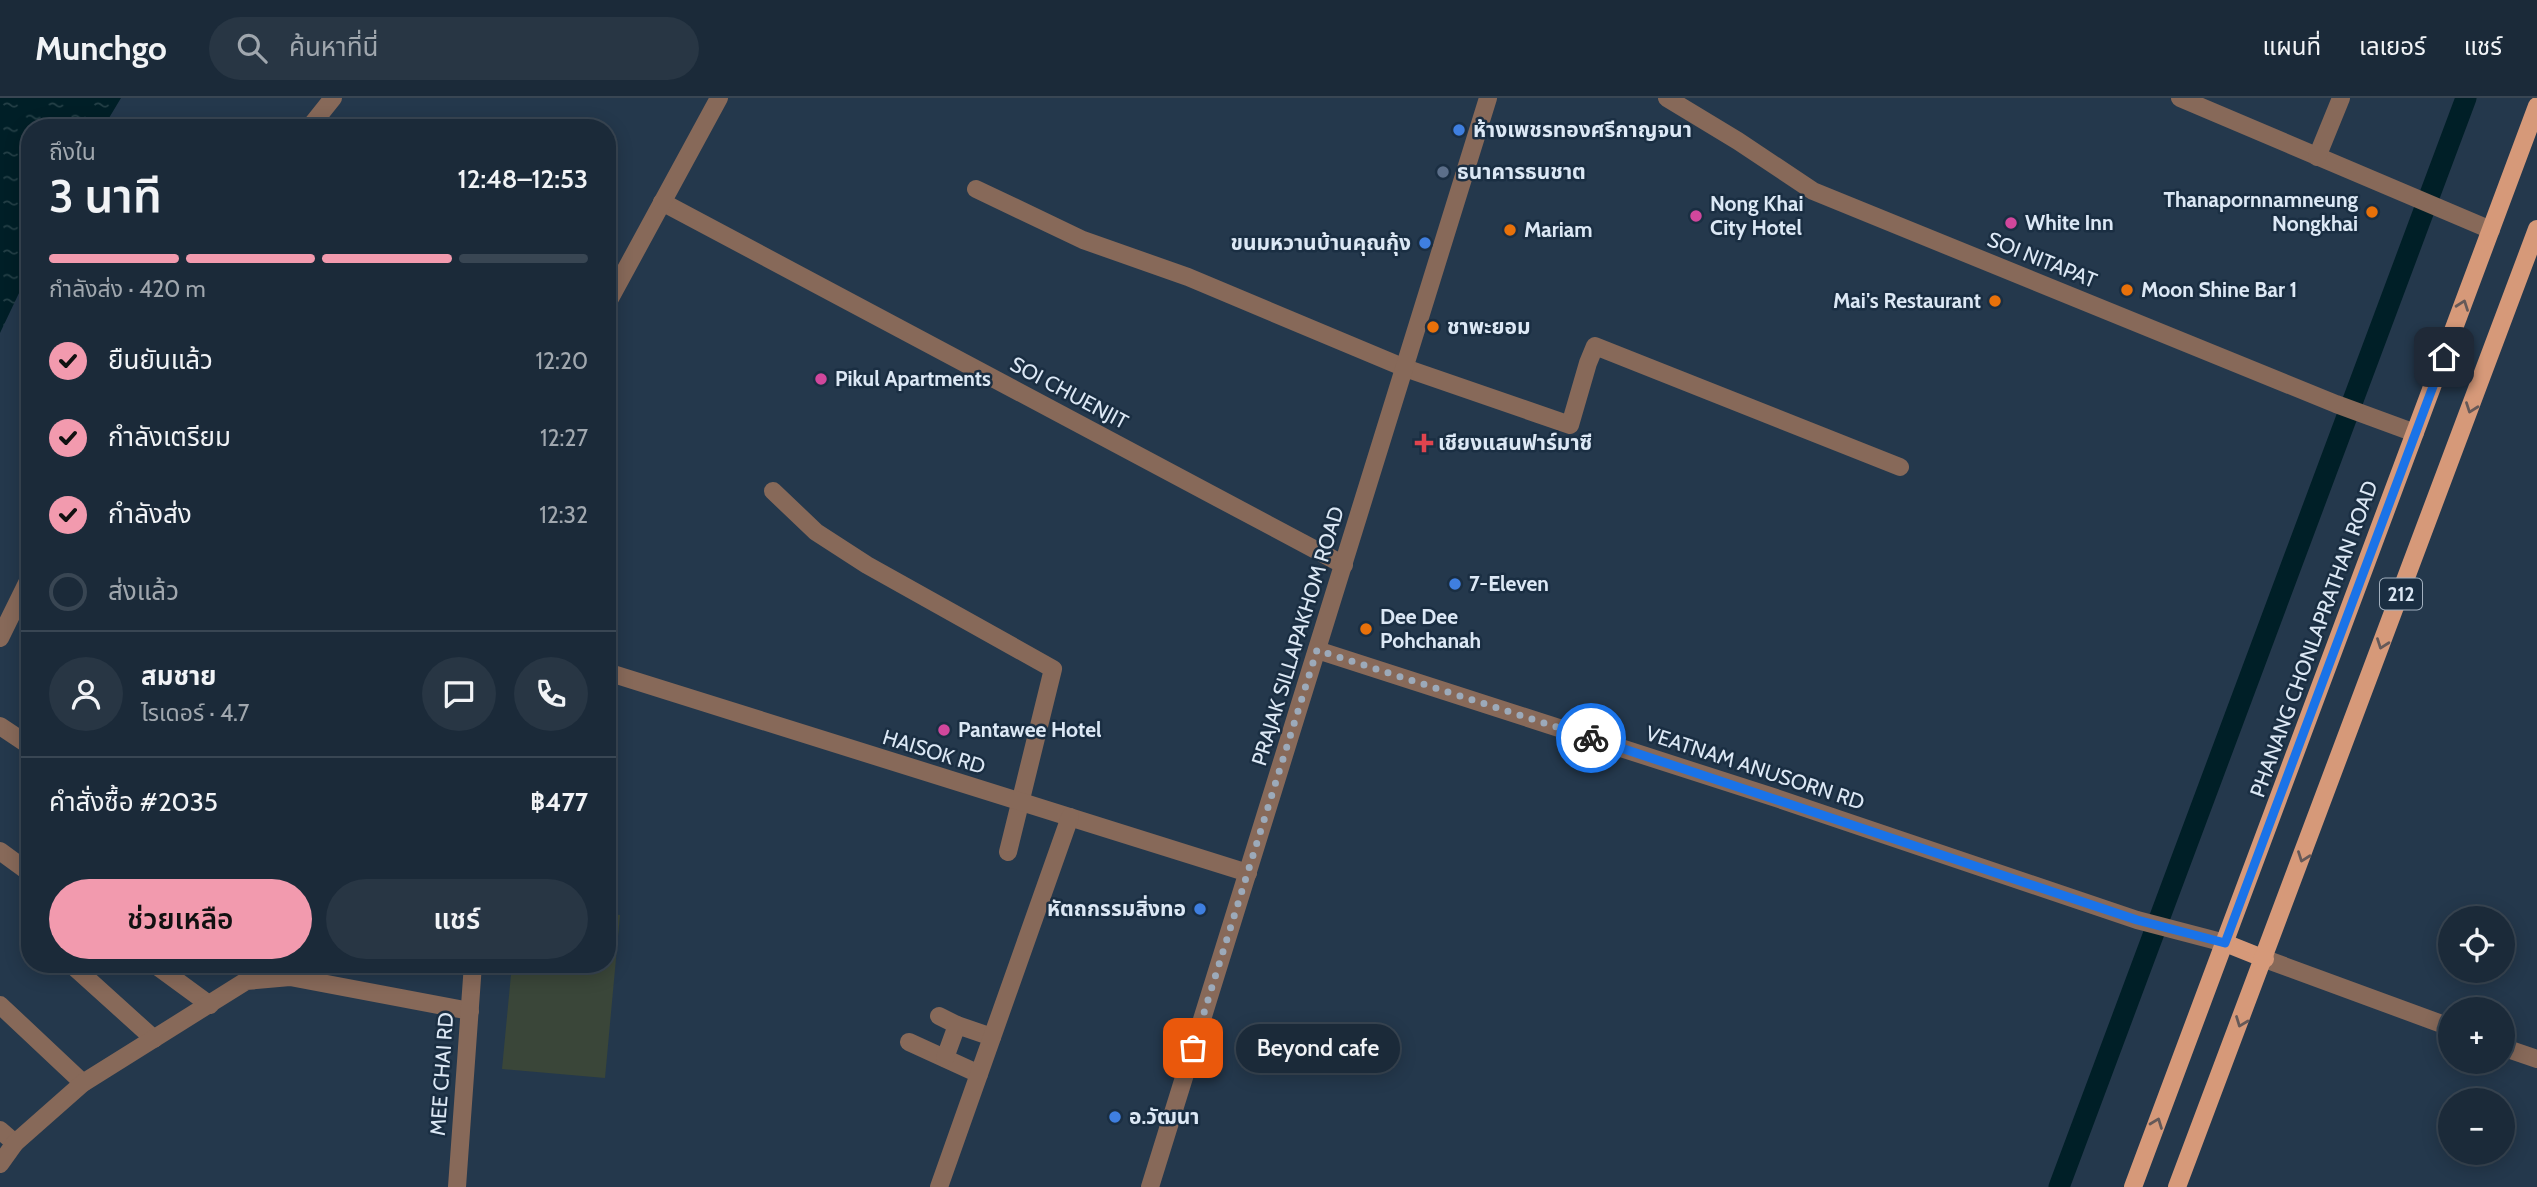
<!DOCTYPE html>
<html lang="th">
<meta charset="utf-8">
<style>
:root{--surface:#1b2a39;--page:#283644;--text:#f1f3f6;--muted:#a0a7ae;--line:#394653;--accent:#f29aae}
body{margin:0;font-family:Cabin,"Noto Sans Thai",sans-serif;background:var(--page);color:var(--text);height:100vh;display:flex;flex-direction:column;font-size:26px;white-space:nowrap}
*{box-sizing:border-box;margin:0}
p{font-size:23px;color:var(--muted)}
.icon{flex:none;width:38px;height:38px;fill:none;stroke:currentColor;stroke-width:2;stroke-linecap:round;stroke-linejoin:round}
.map{position:relative;flex:1;overflow:hidden}
.details{position:absolute;left:21px;top:21px;width:595px;height:854px;display:flex;flex-direction:column;background:var(--surface);border-radius:28px;box-shadow:0 4px 18px #0003,0 0 0 2px var(--line)}
.details>*{flex:none}
.buttons{position:absolute;left:2438px;top:808px;display:grid;gap:14px}
.buttons a{display:grid;place-items:center;width:77px;height:77px;border-radius:50%;background:var(--surface);box-shadow:0 4px 18px #0003,0 0 0 2px var(--line);font-size:35px}
.pin{position:absolute;display:grid;place-items:center;width:60px;height:60px;color:#fff;margin:-30px;border-radius:14px;box-shadow:0 4px 10px #0006}
.courier{position:absolute;display:grid;place-items:center;width:70px;height:70px;margin:-35px;border:5px solid #1a73e8;border-radius:50%;background:#fff;color:#222;box-shadow:0 2px 9px #0007}
.bubble{position:absolute;height:49px;border-radius:24px;background:var(--surface);box-shadow:0 4px 18px #0003,0 0 0 2px var(--line);font-size:23px;font-weight:600;line-height:49px;text-align:center}
.head em{font-style:normal;font-weight:600}
.head div{display:flex;flex-direction:column-reverse}
.head{display:flex;align-items:center;justify-content:space-between;height:119px;padding:0 28px}
h1{font-size:46px;font-weight:600;line-height:52px}
.bar{display:grid;grid-template-columns:repeat(4,1fr);gap:10px 7px;align-content:center;height:84px;padding:0 28px}
.bar i{height:9px;border-radius:5px;background:var(--line)}
.bar .selected{background:var(--accent)}
.bar p{grid-column:span 4}
.line{display:flex;align-items:center;gap:18px;padding:0 28px;border-top:2px solid var(--line)}
.line div{flex:1}
.round{display:grid;place-items:center;flex:none;width:74px;height:74px;border-radius:37px;background:var(--page)}
ol{padding:0 28px;list-style:none}
li{display:flex;align-items:center;gap:21px;height:77px}
li p{margin-inline-start:auto}
li .icon{padding:7px;border-radius:50%;background:var(--accent);color:#111;stroke-width:4}
li:last-child{color:var(--muted)}
li i{width:38px;height:38px;border:4px solid var(--line);border-radius:50%}
.cta{display:flex;gap:14px;margin-top:auto;padding:14px 28px}
.cta a{flex:1;height:80px;border-radius:42px;background:var(--accent);color:#111;font-size:28px;font-weight:600;line-height:80px;text-align:center}
.cta a+a{background:var(--page);color:var(--text)}
header{display:flex;align-items:center;gap:42px;box-sizing:border-box;height:98px;padding:0 35px;background:var(--surface);border-bottom:2px solid var(--line)}
header strong{font-size:33px}
nav{display:flex;gap:38px;margin-inline-start:auto;font-size:24px}
.search{width:490px;height:63px;background:var(--page);display:flex;align-items:center;gap:18px;box-sizing:border-box;padding:0 24px;border-radius:38px;color:var(--muted);font-size:26px}
.map>svg:first-child{display:block}
.pitch{fill:#3a4639}
.water{fill:url(#water-ripples)}
.lines{fill:none;stroke-linecap:round;stroke-linejoin:round}
.canal{stroke:#001f27;stroke-width:21}
.minor{stroke:#876959;stroke-width:18}
.tertiary{stroke:#876959;stroke-width:18}
.primary{stroke:#d69979;stroke-width:18}
.oneway{stroke:#655958}
.done{stroke:#9caaba;stroke-width:7;stroke-dasharray:0 12.6}
.route{stroke:#1a73e8;stroke-width:9}
.shop-dot{fill:#3f7fe0;stroke:#1a2e42;stroke-width:2.5}
.service-dot{fill:#5c6f8a;stroke:#1a2e42;stroke-width:2.5}
.food-dot{fill:#e8710a;stroke:#1a2e42;stroke-width:2.5}
.hotel-dot{fill:#d1479c;stroke:#1a2e42;stroke-width:2.5}
.health-dot{fill:#e0444e;stroke:#1a2e42;stroke-width:2.5}
.labels{text-anchor:middle;stroke-width:5;stroke-linejoin:round;paint-order:stroke}
.shield{fill:#1a2e42;stroke:#a2b0bf;stroke-width:2}
.shield-label{font-size:19px;font-weight:bold;fill:#dce8f5}
.poi-label{font-size:21px;font-weight:bold;fill:#dce8f5;stroke:#1a2e42;text-anchor:start}
.street-label{font-size:21px;fill:#dce8f5;stroke:#1a2e42}
</style>
<header>
<strong>Munchgo</strong>
<div class="search"><svg class="icon" aria-label="search" viewBox="0 0 24 24"><circle cx="10" cy="10" r="6"/><path d="M15 15l6 6"/></svg>ค้นหาที่นี่</div>
<nav><a>แผนที่</a><a>เลเยอร์</a><a>แชร์</a></nav>
</header>
<div class="map">
<svg width="2537" height="1089" viewBox="0 0 2537 1089">
<defs>
<pattern id="water-ripples" width="26" height="14" patternUnits="userSpaceOnUse" patternTransform="scale(1.75)"><rect width="26" height="14" fill="#001f27"/><path d="M2 4q2-2 4 0t4 0M15 11q2-2 4 0t4 0" fill="none" stroke="#254047"/></pattern>
</defs>
<rect width="100%" height="100%" fill="#24384c"/>
<path class="pitch" d="M607,816l13,1 -15,163 -103,-9 10,-105h95z"/>
<path class="water" d="M0,0h121l-18,30h-73v142l-30,63z"/>
<g class="lines">
<path class="canal" d="M2059,1089l407,-1089"/>
<g class="minor">
<path d="M1667,0l71,43 75,50 523,213 79,29"/>
<path d="M2180,0l311,132"/>
<path d="M309,30l24,-30"/>
<path d="M2317,59l24,-59"/>
<path d="M976,91l107,51 105,37 217,91 165,57 18,-62 7,-17 305,121"/>
<path d="M662,104l682,363"/>
<path d="M773,393l43,41 51,33 186,104 -45,183"/>
<path d="M0,540l30,-61"/>
<path d="M1317,552l462,149 358,121 88,23"/>
<path d="M607,574l641,201"/>
<path d="M0,628l30,20"/>
<path d="M0,753l30,22"/>
<path d="M2265,861l185,68"/>
<path d="M71,866l83,75"/>
<path d="M154,866l56,41"/>
<path d="M0,907l83,78"/>
<path d="M939,918l18,9"/>
<path d="M909,944l70,32"/>
<path d="M2502,949l35,12"/>
<path d="M945,960l12,-33 35,12"/>
<path d="M0,1032l15,13"/>
<path d="M0,1066l15,-21 68,-60 163,-102 44,-4 180,34"/>
<path d="M939,1089l131,-370"/>
</g>
<g class="tertiary">
<path d="M607,206l112,-206"/>
<path d="M457,1089l16,-223"/>
<path d="M1150,1089l338,-1089"/>
</g>
<g class="primary">
<path d="M2225,845l40,16"/>
<path d="M2133,1089l404,-1081"/>
<path d="M2177,1089l360,-958"/>
</g>
</g>
<defs><path id="oneway-chevron" d="M-2-3.5L2.5 0L-2 3.5" fill="none" stroke-width="1.6" stroke-linecap="round" stroke-linejoin="round" transform="scale(1.75)"/></defs>
<g class="oneway">
<use href="#oneway-chevron" transform="translate(2463 207) rotate(-70)"/>
<use href="#oneway-chevron" transform="translate(2471 310) rotate(110)"/>
<use href="#oneway-chevron" transform="translate(2382 546) rotate(110)"/>
<use href="#oneway-chevron" transform="translate(2303 759) rotate(110)"/>
<use href="#oneway-chevron" transform="translate(2241 924) rotate(111)"/>
<use href="#oneway-chevron" transform="translate(2157 1025) rotate(-69)"/>
</g>
<g class="lines">
<path class="done" d="M1193,950l124,-398 274,88"/>
<path class="route" d="M1591,640l546,182 88,23 219,-586"/>
</g>
<g class="shop-dot">
<circle cx="1459" cy="32" r="7"/>
<circle cx="1425" cy="145" r="7"/>
<circle cx="1455" cy="486" r="7"/>
<circle cx="1200" cy="811" r="7"/>
<circle cx="1115" cy="1019" r="7"/>
</g>
<circle class="service-dot" cx="1443" cy="74" r="7"/>
<g class="food-dot">
<circle cx="2372" cy="114" r="7"/>
<circle cx="1510" cy="132" r="7"/>
<circle cx="2127" cy="192" r="7"/>
<circle cx="1995" cy="203" r="7"/>
<circle cx="1433" cy="229" r="7"/>
<circle cx="1366" cy="531" r="7"/>
</g>
<g class="hotel-dot">
<circle cx="1696" cy="118" r="7"/>
<circle cx="2011" cy="125" r="7"/>
<circle cx="821" cy="281" r="7"/>
<circle cx="944" cy="632" r="7"/>
</g>
<path class="health-dot" d="M1420.5 334.5h7v7h7v7h-7v7h-7v-7h-7v-7h7z"/>
<g class="labels">
<rect class="shield" x="2380" y="480.5" width="42" height="31" rx="5"/>
<g class="shield-label">
<text x="2401" y="503">212</text>
</g>
<g class="poi-label">
<text x="1473" y="39">ห้างเพชรทองศรีกาญจนา</text>
<text x="1457" y="81">ธนาคารธนชาต</text>
<text x="2358" y="109" text-anchor="end">Thanapornnamneung<tspan x="2358" dy="24">Nongkhai</tspan></text>
<text x="1710" y="113">Nong Khai<tspan x="1710" dy="24">City Hotel</tspan></text>
<text x="2025" y="132">White Inn</text>
<text x="1524" y="139">Mariam</text>
<text x="1411" y="152" text-anchor="end">ขนมหวานบ้านคุณกุ้ง</text>
<text x="2141" y="199">Moon Shine Bar 1</text>
<text x="1981" y="210" text-anchor="end">Mai's Restaurant</text>
<text x="1447" y="236">ชาพะยอม</text>
<text x="835" y="288">Pikul Apartments</text>
<text x="1438" y="352">เชียงแสนฟาร์มาซี</text>
<text x="1469" y="493">7-Eleven</text>
<text x="1380" y="526">Dee Dee<tspan x="1380" dy="24">Pohchanah</tspan></text>
<text x="958" y="639">Pantawee Hotel</text>
<text x="1186" y="818" text-anchor="end">หัตถกรรมสิ่งทอ</text>
<text x="1129" y="1026">อ.วัฒนา</text>
</g>
<g class="street-label">
<text transform="translate(2042 162) rotate(22)" y="7">SOI NITAPAT</text>
<text transform="translate(1069 295) rotate(28)" y="7">SOI CHUENJIT</text>
<text transform="translate(1298 538) rotate(-73)" y="7">PRAJAK SILLAPAKHOM ROAD</text>
<text transform="translate(2314 541) rotate(-70)" y="7">PHANANG CHONLAPRATHAN ROAD</text>
<text transform="translate(934 654) rotate(17)" y="7">HAISOK RD</text>
<text transform="translate(1755 670) rotate(18)" y="7">VEATNAM ANUSORN RD</text>
<text transform="translate(442 976) rotate(-86)" y="7">MEE CHAI RD</text>
</g>
</g>
</svg>
<div class="buttons">
<a><svg class="icon" aria-label="locate" viewBox="0 0 24 24"><circle cx="12" cy="12" r="6"/><path d="M12 2v4M12 18v4M2 12h4M18 12h4"/></svg></a>
<a>+</a>
<a>−</a>
</div>
<div class="pin" style="left:1193px;top:950px;background:#ea580c"><svg class="icon" aria-label="bag" viewBox="0 0 24 24"><path d="M5 8h14l-1 12H6zM9 8a3 3 0 0 1 6 0"/></svg></div>
<div class="pin" style="left:2444px;top:259px;background:#1f2937"><svg class="icon" aria-label="home" viewBox="0 0 24 24"><path d="M3 11l9-7 9 7M6 9v11h12V9"/></svg></div>
<div class="courier" style="left:1591px;top:640px"><svg class="icon" aria-label="bike" viewBox="0 0 24 24"><circle cx="6" cy="16" r="4"/><circle cx="18" cy="16" r="4"/><path d="M6 16l4-8h5l3 8M10 8l3 8H6M13 5h3"/></svg></div>
<div class="bubble" style="left:1236px;top:926px;width:164px">Beyond cafe</div>
<section class="details">
<div class="head"><div><h1>3 นาที</h1><p>ถึงใน</p></div><em>12:48–12:53</em></div>
<div class="bar"><i class="selected"></i><i class="selected"></i><i class="selected"></i><i></i><p>กำลังส่ง · 420 m</p></div>
<ol>
<li><svg class="icon" aria-label="check" viewBox="0 0 24 24"><path d="M5 12l5 5 9-10"/></svg>ยืนยันแล้ว<p>12:20</p></li>
<li><svg class="icon" aria-label="check" viewBox="0 0 24 24"><path d="M5 12l5 5 9-10"/></svg>กำลังเตรียม<p>12:27</p></li>
<li><svg class="icon" aria-label="check" viewBox="0 0 24 24"><path d="M5 12l5 5 9-10"/></svg>กำลังส่ง<p>12:32</p></li>
<li><i></i>ส่งแล้ว</li>
</ol>
<div class="line" style="height:126px"><a class="round"><svg class="icon" aria-label="person" viewBox="0 0 24 24"><circle cx="12" cy="8" r="4"/><path d="M4 21q1-7 8-7t8 7"/></svg></a><div><b>สมชาย</b><p>ไรเดอร์ · 4.7</p></div><a class="round"><svg class="icon" aria-label="chat" viewBox="0 0 24 24"><path d="M4 5h16v11H9l-5 4z"/></svg></a><a class="round"><svg class="icon" aria-label="phone" viewBox="0 0 24 24"><path d="M5 4h4l2 5-3 2q2 4 5 5l2-3 5 2v4C11 20 4 13 5 4z"/></svg></a></div>
<div class="line" style="height:91px"><div>คำสั่งซื้อ #2035</div><b>฿477</b></div>
<div class="cta"><a>ช่วยเหลือ</a><a>แชร์</a></div>
</section>
</div>
